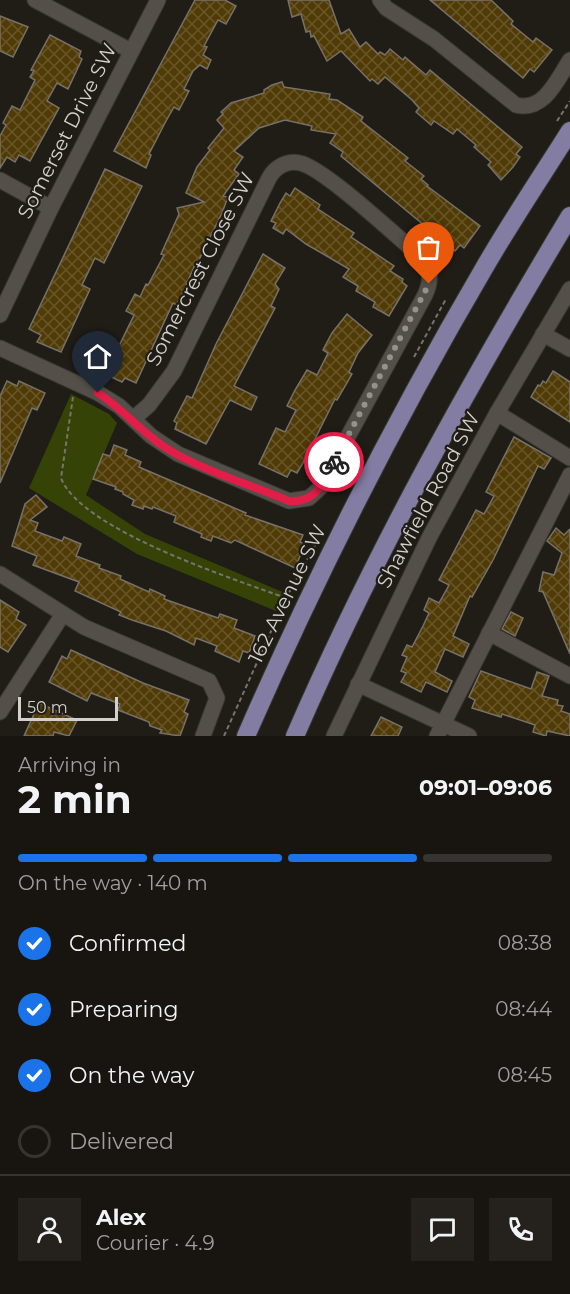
<!DOCTYPE html>
<meta charset="utf-8">
<style>
:root{--surface:#181510;--page:#25221e;--text:#f1f3f6;--muted:#9f9f9f;--line:#363430;--accent:#1a73e8}
body{margin:0;font-family:Montserrat,sans-serif;background:var(--page);color:var(--text);height:100vh;display:flex;flex-direction:column;font-size:22px;white-space:nowrap}
*{box-sizing:border-box;margin:0}
p{font-size:20px;color:var(--muted)}
.icon{flex:none;width:33px;height:33px;fill:none;stroke:currentColor;stroke-width:2;stroke-linecap:round;stroke-linejoin:round}
.map{position:relative;height:736px;overflow:hidden}
.side{display:flex;flex-direction:column;background:var(--surface);flex:1}
.side>*{flex:none}
.scale{position:absolute;left:18px;bottom:15px;width:100px;box-sizing:border-box;padding-left:6px;border:3px solid #d3d1cd;border-top:0;font-size:16px;line-height:21px;white-space:nowrap;color:#d3d1cd;-webkit-text-stroke:4px #201c16;paint-order:stroke}
.pin{position:absolute;display:grid;place-items:center;width:51px;height:51px;color:#fff;margin:-62px -26px;border-radius:50% 50% 50% 0;rotate:-45deg;box-shadow:0 0 6px #0007}
.pin .icon{rotate:45deg}
.courier{position:absolute;display:grid;place-items:center;width:60px;height:60px;margin:-30px;border:4px solid #e11d48;border-radius:50%;background:#fff;color:#222;box-shadow:0 2px 8px #0007}
.overview em{font-style:normal;font-weight:700}
.overview div{display:flex;flex-direction:column-reverse}
.overview{display:flex;align-items:center;justify-content:space-between;height:102px;padding:0 18px}
h1{font-size:39px;font-weight:700;line-height:45px}
.bar{display:grid;grid-template-columns:repeat(4,1fr);gap:9px 6px;align-content:center;height:72px;padding:0 18px}
.bar i{height:8px;border-radius:4px;background:var(--line)}
.bar .current{background:var(--accent)}
.bar p{grid-column:span 4}
.line{display:flex;align-items:center;gap:15px;padding:0 18px;border-top:2px solid var(--line)}
.line div{flex:1}
.round{display:grid;place-items:center;flex:none;width:63px;height:63px;border-radius:0px;background:var(--page)}
ol{padding:0 18px;list-style:none}
li{display:flex;align-items:center;gap:18px;height:66px}
li p{margin-inline-start:auto}
li .icon{padding:6px;border-radius:50%;background:var(--accent);color:#fff;stroke-width:4}
li:last-child{color:var(--muted)}
li i{width:33px;height:33px;border:3px solid var(--line);border-radius:50%}
.map>svg:first-child{display:block}
.green{fill:#354306}
.building{fill:url(#building-cross-hatch);stroke:#767169;stroke-width:1.5}
.lines{fill:none;stroke-linecap:round;stroke-linejoin:round}
.minor-casing{stroke:#3a3733;stroke-width:17}
.major-casing{stroke:#3a3733;stroke-width:20}
.path{stroke:#77746f;stroke-width:2;stroke-dasharray:4.5 3;stroke-linecap:butt}
.minor{stroke:#545049;stroke-width:15}
.major{stroke:#837da4;stroke-width:18}
.done{stroke:#94928d;stroke-width:6;stroke-dasharray:0 10.8}
.route{stroke:#e11d48;stroke-width:8}
.labels{text-anchor:middle;stroke-width:4.5;stroke-linejoin:round;paint-order:stroke}
.street-label{font-size:20px;fill:#d3d1cd;stroke:#201c16}
</style>
<div class="map">
<svg width="570" height="736" viewBox="0 0 570 736">
<defs>
<pattern id="building-cross-hatch" width="8" height="8" patternUnits="userSpaceOnUse" patternTransform="scale(1.5)"><rect width="8" height="8" fill="#503b06"/><path d="M0 0l8 8M0 8l8-8" fill="none" stroke="#685629"/></pattern>
</defs>
<rect width="100%" height="100%" fill="#201c16"/>
<path class="green" d="M71,394l38,20 8,9 -31,72 59,39 140,59 -9,18 -139,-57 -108,-66z"/>
<g class="building">
<path d="M195,0h30l11,6 -10,18 -8,-4 -14,26 3,1 -4,8 8,5 -4,9 -7,-4 -7,6 -9,18 5,2 -10,19 -5,-3 -8,14 -17,33 2,1 -5,13 -32,-17z"/>
<path d="M288,0h41l12,34 8,-5 11,18 6,-5 12,12 2,-2 5,3 5,-6 13,11 2,-3 21,18 4,-5 92,77 -6,7 4,3 -7,10 -12,13 -13,-15 3,-3 -17,-15 2,-2 -19,-16 -4,5 -19,-13 -3,4 -15,-13 3,-4 -7,-8 -27,-23 -7,7 -6,-5 -2,2 -29,-30 -14,10 -13,-25 -3,1 -1,-6 -4,1 -5,-18 -9,3z"/>
<path d="M430,0h61l22,21 -2,3 22,18 3,-4 16,12 -18,22 -4,-3 -7,9z"/>
<path d="M0,16l28,11 -15,30 -13,-6z"/>
<path d="M50,35l31,16 -2,6 3,2 -14,30 -11,-6 -10,18 12,7 -29,53 -11,-6 -4,7 -8,-5 -7,11v-32l6,-11 -3,-2 9,-17 8,4 15,-30 -5,-3 4,-6 -3,-1z"/>
<path d="M282,82l2,5 46,7 -1,5 8,1 26,17 -2,4 47,37 -3,3 19,15 -3,3 7,6 -1,1 53,40 -16,22 -4,-3 -5,6 -114,-95 2,-4 -13,-9 6,-9 -25,-4 1,-4 -27,-6 -26,8 -25,23 9,6 -9,13 5,4 -16,22 5,1 -6,16 -26,53 -1,-1 -18,40 -4,-2 -37,80 -11,-5 -3,4 -26,-12 8,-17 8,3 7,-10 15,-31 -8,-4 9,-17 5,3 6,-13 2,1 16,-30 -3,-1 18,-40 -2,-6 27,-6 -18,-9 11,-26 13,-17 -2,-2 16,-20 -7,-8 6,-6 -2,-2 10,-9 33,-10v-3l8,-5z"/>
<path d="M105,169l37,17 -38,77 -9,-5 -13,27 8,4 -29,63 -24,-10 4,-7 -12,-6z"/>
<path d="M295,188l25,17 -2,4 36,24 -3,4 43,29 -4,5 13,8 -1,3 5,4 -18,30 -16,-9 2,-5 -19,-11 2,-5 -15,-9 6,-8 -43,-25 -20,-15 -3,5 -10,-6 3,-5 -5,-2 9,-18 6,-10 4,3z"/>
<path d="M263,254l22,14 -10,16 4,5 -8,17 4,2 -41,78 23,11 -6,13 -21,-10 -24,44 -31,-15 2,-6 -3,-2 13,-25 5,2 24,-54z"/>
<path d="M347,314l25,21 -14,18 -9,19 3,2 -15,26 -2,-1 -32,64 -6,10 -6,-3 -4,7 -28,-13 17,-36 9,4 11,-22 -9,-4 8,-16 12,-20 10,5 11,-22 -5,-3 9,-17z"/>
<path d="M553,371l17,11v40l-39,-25 7,-12 2,1 3,-5 3,2z"/>
<path d="M7,381l10,5 2,-5 26,12 -8,17 -5,-2 -32,75v-87z"/>
<path d="M514,437l37,21 -7,11 -6,-3 -45,94 -21,37 -2,-1 -17,40 16,8 -6,13 -18,-8 -10,23 17,9 -5,11 -21,-10 -5,10 -20,-10 5,-9 -5,-2 6,-14 -5,-2 5,-10 5,2 11,-21 6,-13 -5,-3 5,-12 10,5 10,-18 -10,-5 37,-70 8,4 10,-18 -8,-4z"/>
<path d="M114,445l13,5 -2,5 16,7 -2,5 107,46 -1,2 58,20 -3,7 5,2 -10,24 -60,-28 -4,3 -18,-7 -2,5 -10,-4 1,-3 -28,-12 2,-6 -23,-9 -1,2 -8,-3 -1,3 -11,-4 2,-5 -11,-6v-2l-8,-3 1,-2 -23,-8 10,-25 7,2z"/>
<path d="M36,495l11,12 -17,13 8,3 -3,8 27,10 2,-4 17,7 -5,12 24,9 -1,3 22,8 -1,3 29,13 1,-3 15,7 -1,3 54,19 2,-4 17,6 -3,8 21,8 -6,17 -6,-2 -4,11 -24,-11 2,-5 -21,-8 -2,7 -28,-14 -34,-11 -13,-5 2,-3 -46,-21 4,-9 -46,-17 4,-9 -25,-10 13,-42z"/>
<path d="M556,528l8,7 6,-6v125l-27,-62 -4,-1 4,-19 11,3 8,-22 -15,-12z"/>
<path d="M0,600l19,12 -3,7 10,6 -18,27 -8,-5z"/>
<path d="M511,612l12,6 -8,18 -13,-7z"/>
<path d="M71,650l72,33 46,17 -5,12 4,2 -8,22 -20,-3 2,-3 -12,-4 -1,-4 -31,-12 2,-6 -29,-11 -4,8 -38,-19 13,-26 5,3z"/>
<path d="M481,671l50,18 6,-17 12,4 -7,20 16,4 -1,5 6,1 -2,5 9,3v22l-23,-5 -1,5 -13,-4 2,-7 -33,-11 -1,3 -29,-9 3,-8 -6,-3z"/>
<path d="M39,703l38,17 -8,16 -15,-4 -1,4h-29z"/>
<path d="M381,717l21,10 -4,9h-27z"/>
</g>
<g class="lines">
<defs>
<g id="minor">
<path d="M35,0l96,51"/>
<path d="M380,0l6,8 48,31 82,66c28,7 41,-25 54,-45"/>
<path d="M0,180l51,28"/>
<path d="M0,315l51,-107 107,-208"/>
<path d="M543,334l27,15"/>
<path d="M0,348l98,45 21,13 32,30 27,18 111,47 20,-3 11,-10 105,-193c7,-15 6,-26 -5,-39 -23,-19 -96,-88 -120,-93 -13,-3 -25,4 -31,15l-95,193 -25,34 -16,14"/>
<path d="M497,413l73,45"/>
<path d="M0,574l84,53 125,54 8,17 -14,38"/>
<path d="M489,633l81,43"/>
<path d="M358,684l111,52"/>
<path d="M0,712l63,-98"/>
<path d="M334,736l95,-198 68,-125 73,-124"/>
<path d="M437,736l133,-261"/>
</g>
<g id="major">
<path d="M246,736c70,-160 149,-316 237,-466 27,-47 58,-93 87,-139"/>
<path d="M295,736c78,-180 174,-352 275,-520"/>
</g>
</defs>
<use href="#minor" class="minor-casing"/>
<use href="#major" class="major-casing"/>
<g class="path">
<path d="M557,121l13,-20"/>
<path d="M414,357l32,-58"/>
<path d="M73,397l-12,81c20,52 173,101 225,120"/>
<path d="M224,736l62,-138 32,-58"/>
</g>
<use href="#minor" class="minor"/>
<use href="#major" class="major"/>
</g>
<g class="lines">
<path class="done" d="M334,462l95,-178"/>
<path class="route" d="M98,393c25,16 43,39 68,55 37,23 83,36 123,53 27,2 34,-18 45,-39"/>
</g>
<g class="labels">
<g class="street-label">
<text transform="translate(67 131) rotate(-63)" y="7">Somerset Drive SW</text>
<text transform="translate(200 269) rotate(-63)" y="7">Somercrest Close SW</text>
<text transform="translate(428 500) rotate(-62)" y="7">Shawfield Road SW</text>
<text transform="translate(287 594) rotate(-64)" y="7">162 Avenue SW</text>
</g>
</g>
</svg>
<div class="scale">50 m</div>
<div class="pin" style="left:429px;top:284px;background:#ea580c"><svg class="icon" aria-label="bag" viewBox="0 0 24 24"><path d="M5 8h14l-1 12H6zM9 8a3 3 0 0 1 6 0"/></svg></div>
<div class="pin" style="left:98px;top:393px;background:#1f2937"><svg class="icon" aria-label="home" viewBox="0 0 24 24"><path d="M3 11l9-7 9 7M6 9v11h12V9"/></svg></div>
<div class="courier" style="left:334px;top:462px"><svg class="icon" aria-label="bike" viewBox="0 0 24 24"><circle cx="6" cy="16" r="4"/><circle cx="18" cy="16" r="4"/><path d="M6 16l4-8h5l3 8M10 8l3 8H6M13 5h3"/></svg></div>
</div>
<section class="side">
<div class="overview"><div><h1>2 min</h1><p>Arriving in</p></div><em>09:01–09:06</em></div>
<div class="bar"><i class="current"></i><i class="current"></i><i class="current"></i><i></i><p>On the way · 140 m</p></div>
<ol>
<li><svg class="icon" aria-label="check" viewBox="0 0 24 24"><path d="M5 12l5 5 9-10"/></svg>Confirmed<p>08:38</p></li>
<li><svg class="icon" aria-label="check" viewBox="0 0 24 24"><path d="M5 12l5 5 9-10"/></svg>Preparing<p>08:44</p></li>
<li><svg class="icon" aria-label="check" viewBox="0 0 24 24"><path d="M5 12l5 5 9-10"/></svg>On the way<p>08:45</p></li>
<li><i></i>Delivered</li>
</ol>
<div class="line" style="height:108px"><a class="round"><svg class="icon" aria-label="person" viewBox="0 0 24 24"><circle cx="12" cy="8" r="4"/><path d="M4 21q1-7 8-7t8 7"/></svg></a><div><b>Alex</b><p>Courier · 4.9</p></div><a class="round"><svg class="icon" aria-label="chat" viewBox="0 0 24 24"><path d="M4 5h16v11H9l-5 4z"/></svg></a><a class="round"><svg class="icon" aria-label="phone" viewBox="0 0 24 24"><path d="M5 4h4l2 5-3 2q2 4 5 5l2-3 5 2v4C11 20 4 13 5 4z"/></svg></a></div>
</section>
